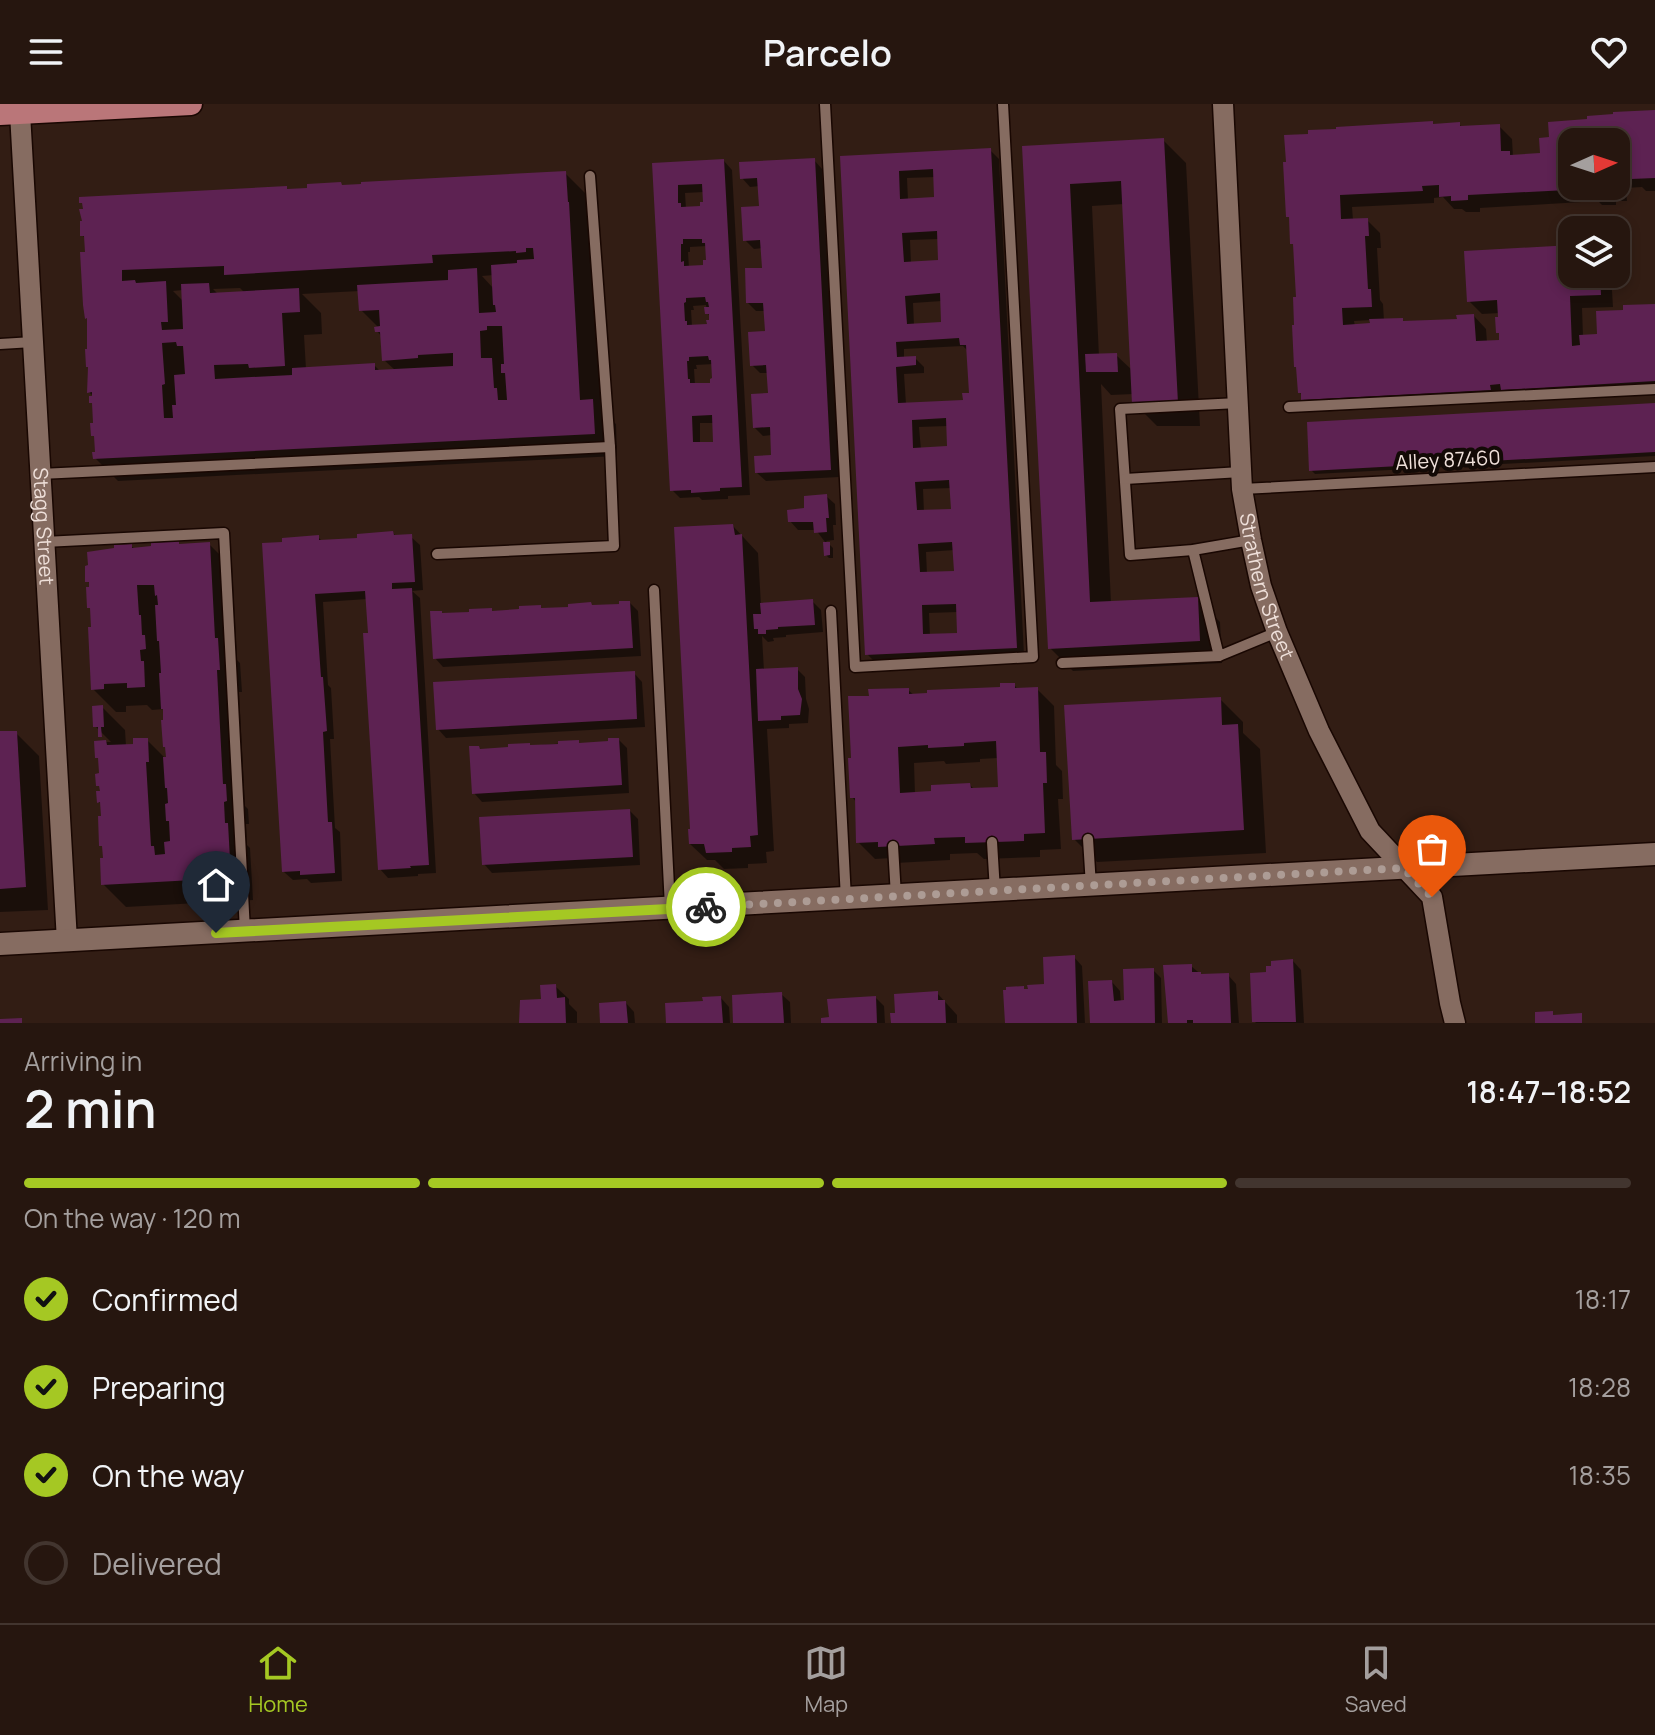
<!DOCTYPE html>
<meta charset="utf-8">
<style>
:root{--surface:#26160f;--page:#2e1f18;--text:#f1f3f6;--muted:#a49f9e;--line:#42352f;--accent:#a5c823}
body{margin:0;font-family:Manrope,sans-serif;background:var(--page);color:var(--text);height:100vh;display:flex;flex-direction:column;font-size:30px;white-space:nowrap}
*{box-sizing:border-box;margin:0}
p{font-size:26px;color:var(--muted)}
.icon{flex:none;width:44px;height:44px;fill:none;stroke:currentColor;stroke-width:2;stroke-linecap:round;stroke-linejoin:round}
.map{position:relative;height:919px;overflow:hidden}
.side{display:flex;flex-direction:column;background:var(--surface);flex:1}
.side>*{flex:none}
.needle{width:52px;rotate:87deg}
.tools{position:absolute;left:1558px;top:24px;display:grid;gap:16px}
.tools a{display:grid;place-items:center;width:72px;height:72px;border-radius:16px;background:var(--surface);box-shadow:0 4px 12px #0003,0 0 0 2px var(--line);font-size:40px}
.pin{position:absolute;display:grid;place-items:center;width:68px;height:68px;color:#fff;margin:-82px -34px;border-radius:50% 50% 50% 0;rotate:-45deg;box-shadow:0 0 8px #0007}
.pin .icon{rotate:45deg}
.courier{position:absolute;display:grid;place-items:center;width:80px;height:80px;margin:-40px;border:6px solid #a5c823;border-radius:50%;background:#fff;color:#222;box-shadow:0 2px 10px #0007}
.headline em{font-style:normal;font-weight:600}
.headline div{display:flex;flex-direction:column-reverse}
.headline{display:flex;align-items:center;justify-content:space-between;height:136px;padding:0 24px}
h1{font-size:52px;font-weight:600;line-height:60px}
.bar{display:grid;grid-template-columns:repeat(4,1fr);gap:12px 8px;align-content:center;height:96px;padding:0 24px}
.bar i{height:10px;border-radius:6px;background:var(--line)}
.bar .selected{background:var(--accent)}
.bar p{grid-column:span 4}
ol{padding:0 24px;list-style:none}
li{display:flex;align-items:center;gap:24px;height:88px}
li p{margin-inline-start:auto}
li .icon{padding:8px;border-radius:50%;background:var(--accent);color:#111;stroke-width:4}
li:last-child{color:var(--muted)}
li i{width:44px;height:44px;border:4px solid var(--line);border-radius:50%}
header{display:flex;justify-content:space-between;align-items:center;height:104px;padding:0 24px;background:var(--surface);font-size:36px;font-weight:600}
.menu{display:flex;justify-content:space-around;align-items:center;height:112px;border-top:2px solid var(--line);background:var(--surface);font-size:22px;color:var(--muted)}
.menu a{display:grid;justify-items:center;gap:4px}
.menu .selected{color:var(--accent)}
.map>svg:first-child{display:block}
.shadow{fill:#0007;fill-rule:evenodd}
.building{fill:#5d2252;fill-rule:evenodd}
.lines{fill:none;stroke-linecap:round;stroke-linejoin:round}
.service-casing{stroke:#190702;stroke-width:13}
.minor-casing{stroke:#190702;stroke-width:23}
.tertiary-casing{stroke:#190702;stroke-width:25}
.primary-casing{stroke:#190702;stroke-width:25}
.service{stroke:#866c61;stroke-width:10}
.minor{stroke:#866c61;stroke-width:20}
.tertiary{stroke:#866c61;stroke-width:22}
.primary{stroke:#ba7679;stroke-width:22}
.done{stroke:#ad9c95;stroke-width:8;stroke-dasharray:0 14.4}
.route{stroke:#a5c823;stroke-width:10}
.labels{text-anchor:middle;stroke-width:8;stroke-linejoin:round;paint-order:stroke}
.street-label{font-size:20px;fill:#efe0da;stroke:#130a06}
</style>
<header><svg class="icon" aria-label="menu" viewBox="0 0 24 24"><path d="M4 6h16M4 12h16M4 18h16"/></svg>Parcelo<svg class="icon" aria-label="heart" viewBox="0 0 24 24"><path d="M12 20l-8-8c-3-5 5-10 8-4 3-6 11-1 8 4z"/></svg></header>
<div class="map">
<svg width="1655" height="919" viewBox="0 0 1655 919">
<rect width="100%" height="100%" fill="#321d14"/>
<g class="shadow">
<path d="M1655,8v79h-9l-4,-4 -16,1 1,13h-11v4h-14l-4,-4 -118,7v4h-14l-4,-3h-8l-11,-12 -9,1v5l-82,4 1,13h14l13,13 1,15h-4l3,52 3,4 1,17 18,-1 4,3 53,-2 15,-5 12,13 1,13h15l-1,-7 -3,-3 2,-19 -18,1 -13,-13 103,-54v27h39l2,33 -31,1 1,28 16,-1 26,-24 30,-5v88l-140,8 -5,-6 -8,1 1,5 -187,10 -13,-13 -3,-7 -5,-146 -4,-27 143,-93 25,-2 4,4 36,-2 13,13 1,18 29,-2 -1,-15zM1572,38h44v44h-44zM1371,216l1,5 -17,1 -1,-5z"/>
<path d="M1163,36l23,23 14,263h-43l-23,-23v-9l-23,1 -10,-11 10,219 86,-4 23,23 2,41 -149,8 -23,-23 -25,-500zM1124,100l9,167 -17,-16 -17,1 -7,-150z"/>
<path d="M990,46l9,9 25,496 -148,8 -9,-9 -25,-496zM936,73v22l-28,1 -1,-22zM939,135l1,23 -29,1 -1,-23zM942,197l1,23 -29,1 -1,-22zM963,242l5,5 3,44 -6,7 -59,2 -2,-30 20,-1v-6l-9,-9 -11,1v-10zM948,322l1,22 -28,2 -2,-23zM952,384l1,22 -29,2 -1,-23zM955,446l1,22 -29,2 -1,-22zM958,508l1,23 -29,1 -1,-23z"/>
<path d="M814,56l8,9 17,308 -73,4 -9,-8 16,-16 -1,-22 -9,1 -9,-9 16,-32 -1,-22h-9l-8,-8 15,-32 -1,-22h-10l-8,-8 16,-34 -1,-21 -9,1 -9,-9 16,-32 -1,-22 -10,1 -8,-9z"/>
<path d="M724,57l8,9 18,325 -22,1v3l-26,1 -3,-3 -19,1 -8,-8 -18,-325zM704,88l1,12 -3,4 -16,1 -1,-16zM707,142l1,16 -3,5 -16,1 -1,-16h2v-5zM706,201l1,8 4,4 -2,9h-17l-1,-16h3l-1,-4zM714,260v16l-2,5h-17l-1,-16h3l-1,-4zM700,319h14l1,21h-15z"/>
<path d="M565,69l23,23 4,31 9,183 15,14 1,32 -499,25 -23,-23 2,-4 -1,-16 -3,-3 3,-10 -1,-27 -6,-6 -2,-138 -1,-15 -4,-4 2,-29 -3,-4 205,-14 3,3zM494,171v14l-12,-13zM240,184l5,5 -27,1 -5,-5zM183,186l1,12 -11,-11zM360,187l1,19 18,18 -2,3 5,6 2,23 12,11 -15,1 -7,-7 -68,4 -2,-34 18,-1 -1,-21 -19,-19z"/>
<path d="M1655,301v51l-340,18 -4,-4z"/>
<path d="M826,392l9,8 1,21h-3l1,15 -8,1 7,7v10h-4l-3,-3 -1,-13 -9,-12h-18l-8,-9z"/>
<path d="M733,422l25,27 3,52 52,-3 8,8 2,22 -37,3v2l-13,1 1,3 -6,1 -6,-6 2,35 33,-2 8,8 1,22 3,10 -1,14 -19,1v4l-22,1 7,122 -8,1 1,11 -19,1v4l-24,1 -9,-9h-8l-17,-16z"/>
<path d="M393,429l4,4h14l9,8 3,45 -11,1 8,7 16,275 -18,1v2l-30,2 -8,-9 -12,-270 -45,3 5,83 3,3 3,51h-4l5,89 5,4 2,49 -31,2 -4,-4 -14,1 -9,-8 34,-335 5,5 36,-2z"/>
<path d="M178,439l3,3 28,-2 23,23 5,93 3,3 2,29h-3l6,114 3,3 1,15h-3l1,21 3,3 3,52 -127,7 -23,-23 2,-24 -3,-55 -3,-3 2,-13 -3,-4 3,-10 -1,-14 -3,-4 -1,-15h15l-16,-16 7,-19 23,23 1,16h9l12,-6 21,21 -1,-12 -2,-2 -1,-38 -12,1 -5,-5 -21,1v6h-10l-23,-23 1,-60 -3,-45 -4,-3 44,-35 4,3z"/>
<path d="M630,499l8,8 3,45 -198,11 -8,-9 8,-43 48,-5 3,3 46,-6 3,3 50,-3z"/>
<path d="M634,569l8,9 3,45 -199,11 -8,-9z"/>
<path d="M1014,581l5,5 18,-1 17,17 2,59 6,6 1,28h-5l3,50 -21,1v7l-56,2 -7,-6 -27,1v6l-54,3 -4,-5 -17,1 -17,-17 -1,-39 -5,-6 19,-99 37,-8 6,5 88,-6zM998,654l2,31 -25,1 -5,-5 -55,9 -1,-31 30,-2 2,3 34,-2v-3z"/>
<path d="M1220,595l23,23v11l17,16 6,104 -169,9 -23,-23z"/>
<path d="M0,629h16l23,23 9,154 -48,2z"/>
<path d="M619,636l8,8 2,45 -147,9 -8,-9 5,-45 3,2 96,-8 3,3z"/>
<path d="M630,707l8,8 2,46 -148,8 -8,-9z"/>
<path d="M1074,853l8,9 3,57h-78l19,-32 20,-5z"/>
<path d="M1293,857l8,9 3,53h-48l-2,-2 14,-47z"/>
<path d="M1191,862l12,10 25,-1 8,9 3,39h-69z"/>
<path d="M1153,866l8,8 1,45h-70l20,-41 8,9 1,12 6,-1z"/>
<path d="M556,883l13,12v5l8,8v11h-56z"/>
<path d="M937,889l20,22v8h-64l4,-8z"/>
<path d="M781,890l9,8 1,21h-56z"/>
<path d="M721,894l8,9 1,16h-62l37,-20z"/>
<path d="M876,894l8,8 1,17h-61z"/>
<path d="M626,899l8,9 1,11h-33z"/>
</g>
<g class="building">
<path d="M1655,6v68l-24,1v-4l-15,1v-34h-44v44h45v2l-13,1v4h-17v-4l-119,6v5l-17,1v-5l-12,1v-12l-17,1 1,5 -83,4 1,24 27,-1 1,18h-4l3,53h3l1,18 -30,1 1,17 27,-2 -1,-4 34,-1v3l54,-2 -1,-4 18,-1 2,27 23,-1v-7h-3l-1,-16h3l-1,-17 -30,2 -3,-51 108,-6v29h28l1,21 -31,1 2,50 8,-1 -1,-10 18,-1 -1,-23 27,-1v-5l32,-1v77l-154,9 -1,-6 -10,1 1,5 -190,10v-7h-3l-2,-26h-2l-2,-42h2l-1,-28h3l-3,-53h-3l-1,-27h-3l-3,-55h3l-2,-27 24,-1v-4l28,-1v-2l97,-6v3l27,-2v4l40,-2 1,27h9v4l30,-2 -1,-15 10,-1 -1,-15 39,-3v-3l26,-2v-2z"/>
<path d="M1164,34l14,265 -46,1 -11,-223 -51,3 20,418 108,-5 2,44 -152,8 -26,-503z"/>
<path d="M991,44l26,500 -152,7 -25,-499zM933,65l1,28 -34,2 -1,-28zM937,127l1,29 -34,2 -2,-29zM940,189l1,29 -34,2 -2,-28zM959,234l1,7h6l3,48h-7l1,7 -65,3 -2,-36 20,-2v-9l-19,1 -1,-15zM946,314l1,28 -34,2 -1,-28zM949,376l2,29 -34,1 -2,-28zM952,438l2,29 -34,1 -2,-28zM956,500l1,29 -34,1 -1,-29z"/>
<path d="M815,54l16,312 -76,3 -1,-17 17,-1 -1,-28 -17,1 -2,-34 17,-1 -2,-28 -16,1 -2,-34 17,-1 -2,-28h-17l-1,-35h17l-2,-28 -17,1 -2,-34 18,-1 -2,-28 -17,1 -1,-17z"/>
<path d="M724,55l18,328 -22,1v3l-29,2v-3l-21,1 -18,-328zM702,80l1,18h-3v4l-19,1v-4h-3v-18zM683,135h19v4h3l1,17h-3v5l-19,1v-5l-3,1v-18h2zM705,193l1,5h2l1,5h-5l1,7h4v6h-3l1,4 -20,1v-4h-2l-1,-18 2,-1v-4zM708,252l1,4h2l1,18 -2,1v4h-20v-4h-2l-1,-18h2v-4zM712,311l1,27h-20l-1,-26z"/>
<path d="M566,67l2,31h1l11,198 13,-1 2,35 -502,25 -1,-7h3l-1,-16h-3l-1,-13h3l-1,-20h-3v-7h3v-4l-5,1 1,-26h-2l-1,-18h2v-31l-2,1 -2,-14 -3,-53h5l-1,-16h-4v-15h2l-3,-12h4l-1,-6h-3v-6l208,-11v3l20,-1v-4l34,-2 1,3 19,-1v-2zM526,144h7l1,11 -17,1v3l-26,2 2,40h2l1,7 -17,1 -2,-45 -29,2v10l-91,5 2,26 20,-1 1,16 -6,1 1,5h5l2,29 36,-3v-3l35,-2v13l-78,4v-7l-83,5v7l-77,4 -1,-14 34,-1 1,4 36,-2 -3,-53 18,-1 -1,-24 -89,5 -1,-10 -28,1 2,45 -21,1 -1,-8h7l-2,-41 -30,2 -1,-3 -13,1v-11l102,-4v9l209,-12 -1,-8 84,-4v2l10,-1zM487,222h15l2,38h-3v9h4l2,27h-9l-1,-12h-3l-2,-30h-11l-1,-27 7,-1zM176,238l1,4h6l2,28 -11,1 2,30h-4l1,13h-9l-2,-33 3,-1 -3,-41z"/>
<path d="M1117,249l1,19h-32l-1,-18z"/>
<path d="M1655,299v49l-346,19 -2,-49z"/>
<path d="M827,390l2,24h-3l1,14 -13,1 -1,-11h-25l-1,-12 17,-2v-12z"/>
<path d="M733,420l2,11 7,-1 16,301 -8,1 1,11 -19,1v4l-26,1 -2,-9h-15l-1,-15h2l-16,-302z"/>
<path d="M393,427l1,4 18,-1 3,48 -23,1v6l20,-1 17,277 -19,1 1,2 -33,2 -15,-237h5l-3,-42 -50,3 6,83h2l4,54 -4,1 5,90h4l3,51 -35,2v-4l-18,1 -20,-329 20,-1v-4l37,-3v5l38,-2v-4z"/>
<path d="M179,437v3l31,-2 5,96h3l2,32h-3l6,114h3l1,17 -3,1 1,21h3l3,55 -130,7 -1,-27h3l-1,-12h-3l-1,-30h3l-1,-14 -3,1 -1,-12h4l-1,-5h-3l-1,-12 4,-1 -1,-15h-3l-1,-17 12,-1 1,5 26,-1v-6h15l1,24h-3l5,84h3l1,9 10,-1 -1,-12 6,-1 -1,-20h-3l-1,-17 3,-1 -1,-15h-2l-2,-31h3l-1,-10h-2l-2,-27h2v-11h-2l-2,-36h2l-2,-32h-2l-2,-36h3l-1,-10 -2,1 -1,-11h-17l2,30h2l1,20h3l1,14 -6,1 1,11h3l1,26 -18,1v-5l-23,1v5l-13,1 -3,-63h3l-1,-19h-3l-1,-21h3v-5h-4v-16l3,-1 -1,-13 27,-4v-3l18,-1v4l19,-2v-3z"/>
<path d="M823,438h7v13l-6,1z"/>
<path d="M813,495l2,26 -37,2v2l-12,1v4h-8v-5h-4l-1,-15h8l-1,-11z"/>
<path d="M619,497h11l3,47 -200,11 -3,-48h12v2l27,-1v-3l23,-1v3l27,-2v-3l22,-1v3l27,-1v-3l23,-2 1,3 27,-1z"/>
<path d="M798,563v22l4,10 -2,16 -19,1v4l-23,1 -2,-52z"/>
<path d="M635,567l2,48 -201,11 -3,-48z"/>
<path d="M1000,579h15v5l23,-1 2,65h6l1,31h-4l2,50 -21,1v7l-59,2v-6l-31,1 1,6 -57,3v-5l-22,1 -1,-45h-5l-2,-40h3l-3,-62h21l-1,-7 41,-1v6l18,-1v-3l73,-3zM996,637l2,46 -27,1 -1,-5 -39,2v6l-31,2 -2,-46 30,-2v3l36,-2v-3z"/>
<path d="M1221,593l1,28 16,-1 6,106 -172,10 -8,-135z"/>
<path d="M103,601l1,22h-3l1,10h-4v-10h-5l-1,-21z"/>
<path d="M0,627h17l9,156 -26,2z"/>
<path d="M608,634h11l3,47 -150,9 -3,-48h10l1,3 28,-2v-3l22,-1v2l28,-1v-3l21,-1v3l29,-2z"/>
<path d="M630,705l3,48 -151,8 -3,-48z"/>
<path d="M1075,851l2,68h-72l-2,-33h3v-3l18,-1v3h4l-1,-4 17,-1 -1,-27z"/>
<path d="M1293,855l3,63h-44l-2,-49 16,-1v-6h5v-5z"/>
<path d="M1192,860v8h9v2l28,-1 2,50h-38v-3h-6v3h-19l-5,-58z"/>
<path d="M1154,864l1,55h-65l-2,-42 24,-1 2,21 10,-1 -1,-31z"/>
<path d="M556,880l1,14 8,-1 1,26h-47l1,-23 21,-1 -1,-14z"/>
<path d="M938,887v9h7l1,23h-55l-1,-10h5l-1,-19z"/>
<path d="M782,888l2,31h-51l-1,-28z"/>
<path d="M721,892l2,27h-57l-1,-20 38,-2 -1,-4z"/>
<path d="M876,892l1,27h-56v-5l8,-1 -2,-18z"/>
<path d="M626,897l2,22h-28l-1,-20z"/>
<path d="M1553,907v4l29,-2v10h-47v-11z"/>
<path d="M22,914v5h-22v-4z"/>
</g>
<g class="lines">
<defs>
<g id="service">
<path d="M825,0l30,563 178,-10 -30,-553"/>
<path d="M590,72l20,271"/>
<path d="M0,240l33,-2"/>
<path d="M1238,299l-118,6 10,146 63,-5 58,-10"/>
<path d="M1289,303l366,-18"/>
<path d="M40,370l570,-27 4,99 -177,8"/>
<path d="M1125,375l116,-7"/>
<path d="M1242,385l413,-22"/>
<path d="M44,438l180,-9 21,398"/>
<path d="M1193,446l26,106 58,-24"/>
<path d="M654,486l16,317"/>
<path d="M831,507l15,288"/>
<path d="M1062,559l157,-7"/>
<path d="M1088,735l3,47"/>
<path d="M992,738l3,49"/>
<path d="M893,742l3,50"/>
</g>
<g id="minor">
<path id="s1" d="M1223,0l19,385 9,51 10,46 16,46 42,99 51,100 62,66 18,106 5,20"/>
<path id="s2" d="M20,9l47,828"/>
</g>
<path id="tertiary" d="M0,840l1655,-90"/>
<path id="primary" d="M0,10l191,-10"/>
</defs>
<use href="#service" class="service-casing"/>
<use href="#minor" class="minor-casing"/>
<use href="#tertiary" class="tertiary-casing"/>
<use href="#primary" class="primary-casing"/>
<use href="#service" class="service"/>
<use href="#minor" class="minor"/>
<use href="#tertiary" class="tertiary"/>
<use href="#primary" class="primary"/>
</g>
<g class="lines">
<path class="done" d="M706,803l697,-39 29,29"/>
<path class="route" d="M216,829l490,-26"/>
</g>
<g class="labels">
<g class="street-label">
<text transform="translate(1448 356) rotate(-3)" y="7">Alley 87460</text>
<text dy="7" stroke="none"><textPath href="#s2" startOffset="414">Stagg Street</textPath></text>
<text dy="7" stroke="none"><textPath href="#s1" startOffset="486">Strathern Street</textPath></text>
</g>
</g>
</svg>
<div class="tools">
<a><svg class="needle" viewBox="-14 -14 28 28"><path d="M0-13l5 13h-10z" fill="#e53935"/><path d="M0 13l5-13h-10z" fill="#a49f9e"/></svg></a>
<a><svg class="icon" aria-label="layers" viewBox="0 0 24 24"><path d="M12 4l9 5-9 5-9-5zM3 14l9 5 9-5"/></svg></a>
</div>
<div class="pin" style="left:1432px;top:793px;background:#ea580c"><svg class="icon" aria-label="bag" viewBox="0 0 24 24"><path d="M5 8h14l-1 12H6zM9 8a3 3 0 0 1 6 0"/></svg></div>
<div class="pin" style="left:216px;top:829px;background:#1f2937"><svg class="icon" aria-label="home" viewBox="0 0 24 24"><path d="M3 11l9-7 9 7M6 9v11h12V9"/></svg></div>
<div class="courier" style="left:706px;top:803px"><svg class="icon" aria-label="bike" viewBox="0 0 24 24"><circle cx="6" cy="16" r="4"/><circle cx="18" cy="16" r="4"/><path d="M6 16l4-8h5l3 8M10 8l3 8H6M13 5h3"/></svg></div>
</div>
<section class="side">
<div class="headline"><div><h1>2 min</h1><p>Arriving in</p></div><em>18:47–18:52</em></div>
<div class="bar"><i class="selected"></i><i class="selected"></i><i class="selected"></i><i></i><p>On the way · 120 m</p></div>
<ol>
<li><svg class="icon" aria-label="check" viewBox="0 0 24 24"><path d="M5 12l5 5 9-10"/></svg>Confirmed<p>18:17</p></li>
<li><svg class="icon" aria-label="check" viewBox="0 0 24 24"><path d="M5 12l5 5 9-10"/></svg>Preparing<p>18:28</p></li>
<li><svg class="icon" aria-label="check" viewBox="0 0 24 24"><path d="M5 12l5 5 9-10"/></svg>On the way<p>18:35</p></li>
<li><i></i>Delivered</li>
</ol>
</section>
<nav class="menu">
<a class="selected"><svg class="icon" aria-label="home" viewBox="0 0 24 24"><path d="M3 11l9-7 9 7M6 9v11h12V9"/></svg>Home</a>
<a><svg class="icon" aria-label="map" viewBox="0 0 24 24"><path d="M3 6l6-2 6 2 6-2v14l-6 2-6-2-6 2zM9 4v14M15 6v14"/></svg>Map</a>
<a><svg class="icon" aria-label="saved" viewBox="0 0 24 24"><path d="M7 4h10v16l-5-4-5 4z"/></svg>Saved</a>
</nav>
